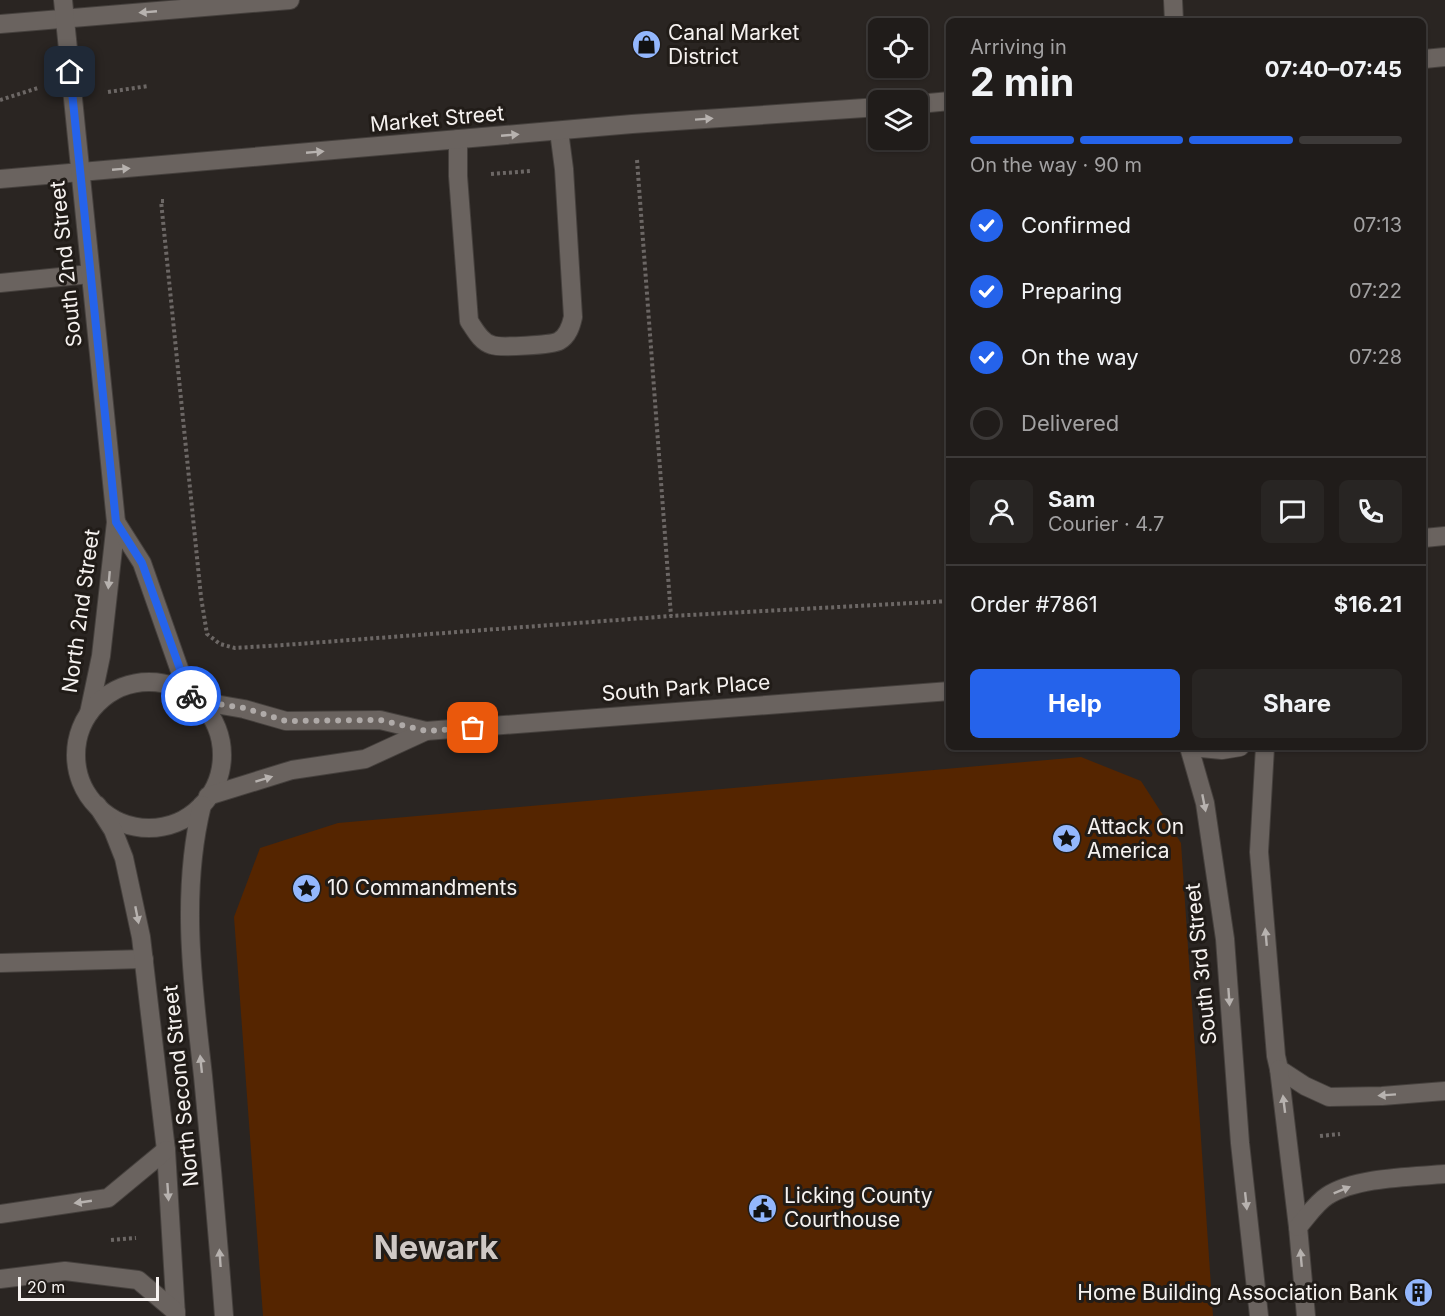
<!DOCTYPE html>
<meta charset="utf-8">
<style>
:root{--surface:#201c1a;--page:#282523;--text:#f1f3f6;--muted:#a2a1a2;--line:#3d3a39;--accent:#2563eb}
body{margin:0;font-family:Inter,sans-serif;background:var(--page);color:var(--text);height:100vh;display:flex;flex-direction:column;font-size:22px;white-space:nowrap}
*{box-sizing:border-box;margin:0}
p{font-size:20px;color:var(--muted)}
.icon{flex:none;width:33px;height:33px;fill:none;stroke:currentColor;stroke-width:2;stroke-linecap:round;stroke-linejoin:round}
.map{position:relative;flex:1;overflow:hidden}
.drawer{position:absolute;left:946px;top:18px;width:480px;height:732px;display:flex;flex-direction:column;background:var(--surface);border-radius:9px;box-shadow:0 2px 4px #0004,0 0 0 2px var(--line)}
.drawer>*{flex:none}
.fabs{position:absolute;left:868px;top:18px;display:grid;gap:12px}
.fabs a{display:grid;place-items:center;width:60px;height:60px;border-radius:9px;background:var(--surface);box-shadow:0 2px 4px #0004,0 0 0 2px var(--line);font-size:30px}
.scale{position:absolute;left:18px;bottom:15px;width:141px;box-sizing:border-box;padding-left:6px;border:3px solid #f6f2f0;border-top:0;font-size:16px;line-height:21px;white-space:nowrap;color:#f6f2f0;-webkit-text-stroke:4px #211c18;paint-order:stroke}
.pin{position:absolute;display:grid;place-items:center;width:51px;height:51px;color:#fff;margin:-26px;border-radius:12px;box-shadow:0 3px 9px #0006}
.courier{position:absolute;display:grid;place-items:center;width:60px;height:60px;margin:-30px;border:4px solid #2563eb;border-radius:50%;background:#fff;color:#222;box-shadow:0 2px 8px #0007}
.summary em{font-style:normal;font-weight:700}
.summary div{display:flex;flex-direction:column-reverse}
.summary{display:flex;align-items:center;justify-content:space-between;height:102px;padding:0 24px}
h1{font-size:39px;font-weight:700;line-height:45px}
.bar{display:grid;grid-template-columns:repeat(4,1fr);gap:9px 6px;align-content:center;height:72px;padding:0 24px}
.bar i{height:8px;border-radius:4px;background:var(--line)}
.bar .active{background:var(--accent)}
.bar p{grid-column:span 4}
.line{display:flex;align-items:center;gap:15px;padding:0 24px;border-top:2px solid var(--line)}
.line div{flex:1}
.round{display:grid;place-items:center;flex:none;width:63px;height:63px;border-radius:9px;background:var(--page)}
ol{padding:0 24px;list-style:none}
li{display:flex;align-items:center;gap:18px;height:66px}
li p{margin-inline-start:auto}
li .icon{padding:6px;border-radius:50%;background:var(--accent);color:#fff;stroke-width:4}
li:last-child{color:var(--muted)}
li i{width:33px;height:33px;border:3px solid var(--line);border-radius:50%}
.action{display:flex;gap:12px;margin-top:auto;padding:12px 24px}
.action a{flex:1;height:69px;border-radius:9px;background:var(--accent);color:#fff;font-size:24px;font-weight:700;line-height:69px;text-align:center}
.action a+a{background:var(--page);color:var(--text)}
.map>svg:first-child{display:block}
.green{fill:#552500}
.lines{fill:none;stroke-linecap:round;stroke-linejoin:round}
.lane-casing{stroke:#45403d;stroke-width:20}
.street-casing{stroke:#45403d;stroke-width:20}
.secondary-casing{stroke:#45403d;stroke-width:20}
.path{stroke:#6c6765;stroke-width:4;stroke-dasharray:3 3;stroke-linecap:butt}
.lane{stroke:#6a635f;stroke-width:18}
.street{stroke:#6a635f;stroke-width:18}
.secondary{stroke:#6a635f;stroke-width:18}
.oneway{fill:#b7b2af}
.done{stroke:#afaaa8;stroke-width:6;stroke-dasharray:0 10.8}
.route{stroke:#2563eb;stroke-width:8}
.labels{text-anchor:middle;stroke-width:6;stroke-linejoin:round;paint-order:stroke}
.poi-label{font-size:21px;fill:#f6f2f0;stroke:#211c18;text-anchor:start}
.street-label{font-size:21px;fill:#f6f2f0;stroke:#211c18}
.town-label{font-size:33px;font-weight:bold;fill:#cfc8c4;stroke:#211c18}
</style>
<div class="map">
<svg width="1445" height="1316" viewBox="0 0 1445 1316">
<rect width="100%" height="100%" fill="#2a2522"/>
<path class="green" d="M1081,757l60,24 40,62 32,473h-950l-29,-399 26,-69 78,-25z"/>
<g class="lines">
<defs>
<g id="lane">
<path d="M458,139v37l11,145c6,9 12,21 23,24 8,3 60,0 67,-4 9,-5 12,-15 14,-24l-9,-148 -5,-38"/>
<path d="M0,283l90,-9"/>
<path d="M1424,538l21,-2"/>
<path d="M0,963l144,-4"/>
</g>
<g id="street">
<path d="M0,24l290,-24"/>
<path d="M1424,59l21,-2"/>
<path d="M918,104l32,-3"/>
<path d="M0,179l632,-55 247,-17"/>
</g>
<g id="secondary">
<path d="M63,0l53,522 -15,134 -12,57"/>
<path d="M1173,0l1,21"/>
<path d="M116,522l26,41 46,131"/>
<circle cx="149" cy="755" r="73"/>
<path d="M198,701l46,8 42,12 94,-1 46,11 524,-40"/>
<path d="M1189,747l16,56 20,136 15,204 19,173"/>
<path d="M1191,747l31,3 18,-3"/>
<path d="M1265,747l-6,105 17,204 3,13 26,17 24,11 53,-1 63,-5"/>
<path d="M208,796l84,-26 73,-11 61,-28"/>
<path d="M97,805l16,25 11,28 17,79 25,213 10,166"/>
<path d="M202,805c-22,89 -9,181 1,271 8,80 15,160 21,240"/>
<path d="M1279,1069l19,158 8,89"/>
<path d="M0,1214l108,-16 58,-48"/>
<path d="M1298,1227c9,-10 18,-24 29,-31 29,-19 84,-19 118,-22"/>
<path d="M0,1279l65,-8 73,9 38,32"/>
</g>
</defs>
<use href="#lane" class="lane-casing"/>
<use href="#street" class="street-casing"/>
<use href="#secondary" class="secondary-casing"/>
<g class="path">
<path d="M108,92l40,-6"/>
<path d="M0,100l38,-12"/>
<path d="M637,160l34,456"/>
<path d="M491,174l40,-3"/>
<path d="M164,201h-3l40,396 6,37 13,10 15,4 49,-3 387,-29 279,-15"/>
<path d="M1320,1136l20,-2"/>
<path d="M111,1240l25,-2"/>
</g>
<use href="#lane" class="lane"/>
<use href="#street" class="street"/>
<use href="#secondary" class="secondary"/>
</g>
<defs><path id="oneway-solid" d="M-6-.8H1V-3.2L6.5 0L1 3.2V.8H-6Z" transform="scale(1.5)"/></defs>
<g class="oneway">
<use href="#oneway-solid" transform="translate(148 12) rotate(175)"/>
<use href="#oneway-solid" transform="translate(704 119) rotate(-4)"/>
<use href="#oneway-solid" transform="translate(510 135) rotate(-5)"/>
<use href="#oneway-solid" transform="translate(315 152) rotate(-5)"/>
<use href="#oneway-solid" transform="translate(121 169) rotate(-5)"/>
<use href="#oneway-solid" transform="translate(109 580) rotate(95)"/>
<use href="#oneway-solid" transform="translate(264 779) rotate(-17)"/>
<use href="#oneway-solid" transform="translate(1204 803) rotate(79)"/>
<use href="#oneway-solid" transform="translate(137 915) rotate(79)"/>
<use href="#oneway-solid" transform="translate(1266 937) rotate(-95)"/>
<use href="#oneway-solid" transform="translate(1229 997) rotate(86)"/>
<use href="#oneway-solid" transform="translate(201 1064) rotate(-96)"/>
<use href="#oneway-solid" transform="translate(1387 1095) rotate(176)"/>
<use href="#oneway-solid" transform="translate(1284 1104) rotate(-97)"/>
<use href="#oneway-solid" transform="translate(1342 1190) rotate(-22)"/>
<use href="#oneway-solid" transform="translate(168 1192) rotate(86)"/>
<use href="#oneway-solid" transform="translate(1246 1201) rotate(84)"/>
<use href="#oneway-solid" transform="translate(83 1202) rotate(172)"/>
<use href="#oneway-solid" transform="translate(220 1258) rotate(-94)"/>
<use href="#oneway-solid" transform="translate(1301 1258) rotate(-95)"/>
</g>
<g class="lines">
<path class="done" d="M191,696l7,5 46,7 42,13 94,-1 46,11 47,-3"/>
<path class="route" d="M70,72l46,450 26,41 47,131 2,2"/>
</g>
<defs>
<symbol id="shop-disc" viewBox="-11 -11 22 22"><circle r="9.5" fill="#93b7fd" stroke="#211c18"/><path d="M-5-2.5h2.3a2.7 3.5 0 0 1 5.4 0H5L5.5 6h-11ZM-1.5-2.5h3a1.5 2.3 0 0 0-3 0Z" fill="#111"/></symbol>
<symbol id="sight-disc" viewBox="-11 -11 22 22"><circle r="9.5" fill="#93b7fd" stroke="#211c18"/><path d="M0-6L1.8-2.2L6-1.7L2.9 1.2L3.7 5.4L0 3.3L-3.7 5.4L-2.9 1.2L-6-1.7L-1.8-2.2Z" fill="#111"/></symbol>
<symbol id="civic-disc" viewBox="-11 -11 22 22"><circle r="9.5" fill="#93b7fd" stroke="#211c18"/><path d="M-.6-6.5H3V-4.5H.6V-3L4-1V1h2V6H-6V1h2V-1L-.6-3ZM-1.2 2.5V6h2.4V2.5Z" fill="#111"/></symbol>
<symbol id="building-disc" viewBox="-11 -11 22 22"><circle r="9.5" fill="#93b7fd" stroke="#211c18"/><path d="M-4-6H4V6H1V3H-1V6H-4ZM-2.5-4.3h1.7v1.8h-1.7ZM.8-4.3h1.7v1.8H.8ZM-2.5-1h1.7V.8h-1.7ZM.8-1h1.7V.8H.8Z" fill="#111"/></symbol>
</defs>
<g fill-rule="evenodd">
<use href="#shop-disc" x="630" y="28" width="33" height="33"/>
<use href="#sight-disc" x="1050" y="822" width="33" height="33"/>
<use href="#sight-disc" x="290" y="872" width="33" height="33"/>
<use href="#civic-disc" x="746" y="1192" width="33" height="33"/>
<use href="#building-disc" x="1402" y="1276" width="33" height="33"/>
</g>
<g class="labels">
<g class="poi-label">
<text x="668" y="40">Canal Market<tspan x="668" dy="24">District</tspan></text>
<text x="1087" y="834">Attack On<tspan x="1087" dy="24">America</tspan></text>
<text x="327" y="895">10 Commandments</text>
<text x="784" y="1203">Licking County<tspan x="784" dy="24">Courthouse</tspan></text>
<text x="1398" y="1300" text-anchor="end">Home Building Association Bank</text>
</g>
<g class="street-label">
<text transform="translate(437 119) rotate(-5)" y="7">Market Street</text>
<text transform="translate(66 264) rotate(-96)" y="7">South 2nd Street</text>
<text transform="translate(81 611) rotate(-82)" y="7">North 2nd Street</text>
<text transform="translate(686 688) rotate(-4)" y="7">South Park Place</text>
<text transform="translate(1201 964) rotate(-96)" y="7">South 3rd Street</text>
<text transform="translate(181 1086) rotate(-96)" y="7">North Second Street</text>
</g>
<g class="town-label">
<text x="436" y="1259">Newark</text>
</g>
</g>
</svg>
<div class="fabs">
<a><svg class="icon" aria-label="locate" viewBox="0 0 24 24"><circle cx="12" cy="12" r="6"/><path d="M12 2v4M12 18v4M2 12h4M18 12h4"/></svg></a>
<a><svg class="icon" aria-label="layers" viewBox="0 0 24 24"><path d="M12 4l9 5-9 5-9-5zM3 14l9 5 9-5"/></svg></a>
</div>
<div class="scale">20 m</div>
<div class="pin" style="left:473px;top:728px;background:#ea580c"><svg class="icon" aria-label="bag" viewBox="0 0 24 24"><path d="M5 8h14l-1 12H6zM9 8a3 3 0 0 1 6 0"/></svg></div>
<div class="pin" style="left:70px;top:72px;background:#1f2937"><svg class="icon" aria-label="home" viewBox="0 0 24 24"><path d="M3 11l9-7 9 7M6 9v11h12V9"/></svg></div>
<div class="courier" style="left:191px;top:696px"><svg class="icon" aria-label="bike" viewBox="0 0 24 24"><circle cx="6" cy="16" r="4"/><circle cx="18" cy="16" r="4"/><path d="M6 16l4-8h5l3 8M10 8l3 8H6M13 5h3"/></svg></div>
<section class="drawer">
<div class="summary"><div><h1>2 min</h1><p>Arriving in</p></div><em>07:40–07:45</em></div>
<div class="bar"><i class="active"></i><i class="active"></i><i class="active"></i><i></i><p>On the way · 90 m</p></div>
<ol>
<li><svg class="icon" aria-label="check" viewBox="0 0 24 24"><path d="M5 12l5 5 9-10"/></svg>Confirmed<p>07:13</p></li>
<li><svg class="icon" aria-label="check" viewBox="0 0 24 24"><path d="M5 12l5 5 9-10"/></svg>Preparing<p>07:22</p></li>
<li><svg class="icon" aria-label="check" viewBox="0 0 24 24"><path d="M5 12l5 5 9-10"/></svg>On the way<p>07:28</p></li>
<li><i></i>Delivered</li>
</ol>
<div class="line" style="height:108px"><a class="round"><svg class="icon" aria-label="person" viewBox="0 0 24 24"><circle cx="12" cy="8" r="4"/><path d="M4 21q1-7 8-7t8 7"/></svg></a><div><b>Sam</b><p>Courier · 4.7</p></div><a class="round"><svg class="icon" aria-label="chat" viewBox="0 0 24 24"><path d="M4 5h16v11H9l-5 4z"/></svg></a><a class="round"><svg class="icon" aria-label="phone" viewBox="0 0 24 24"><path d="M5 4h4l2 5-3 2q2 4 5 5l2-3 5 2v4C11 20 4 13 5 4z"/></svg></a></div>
<div class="line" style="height:78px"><div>Order #7861</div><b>$16.21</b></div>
<div class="action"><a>Help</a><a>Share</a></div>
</section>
</div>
